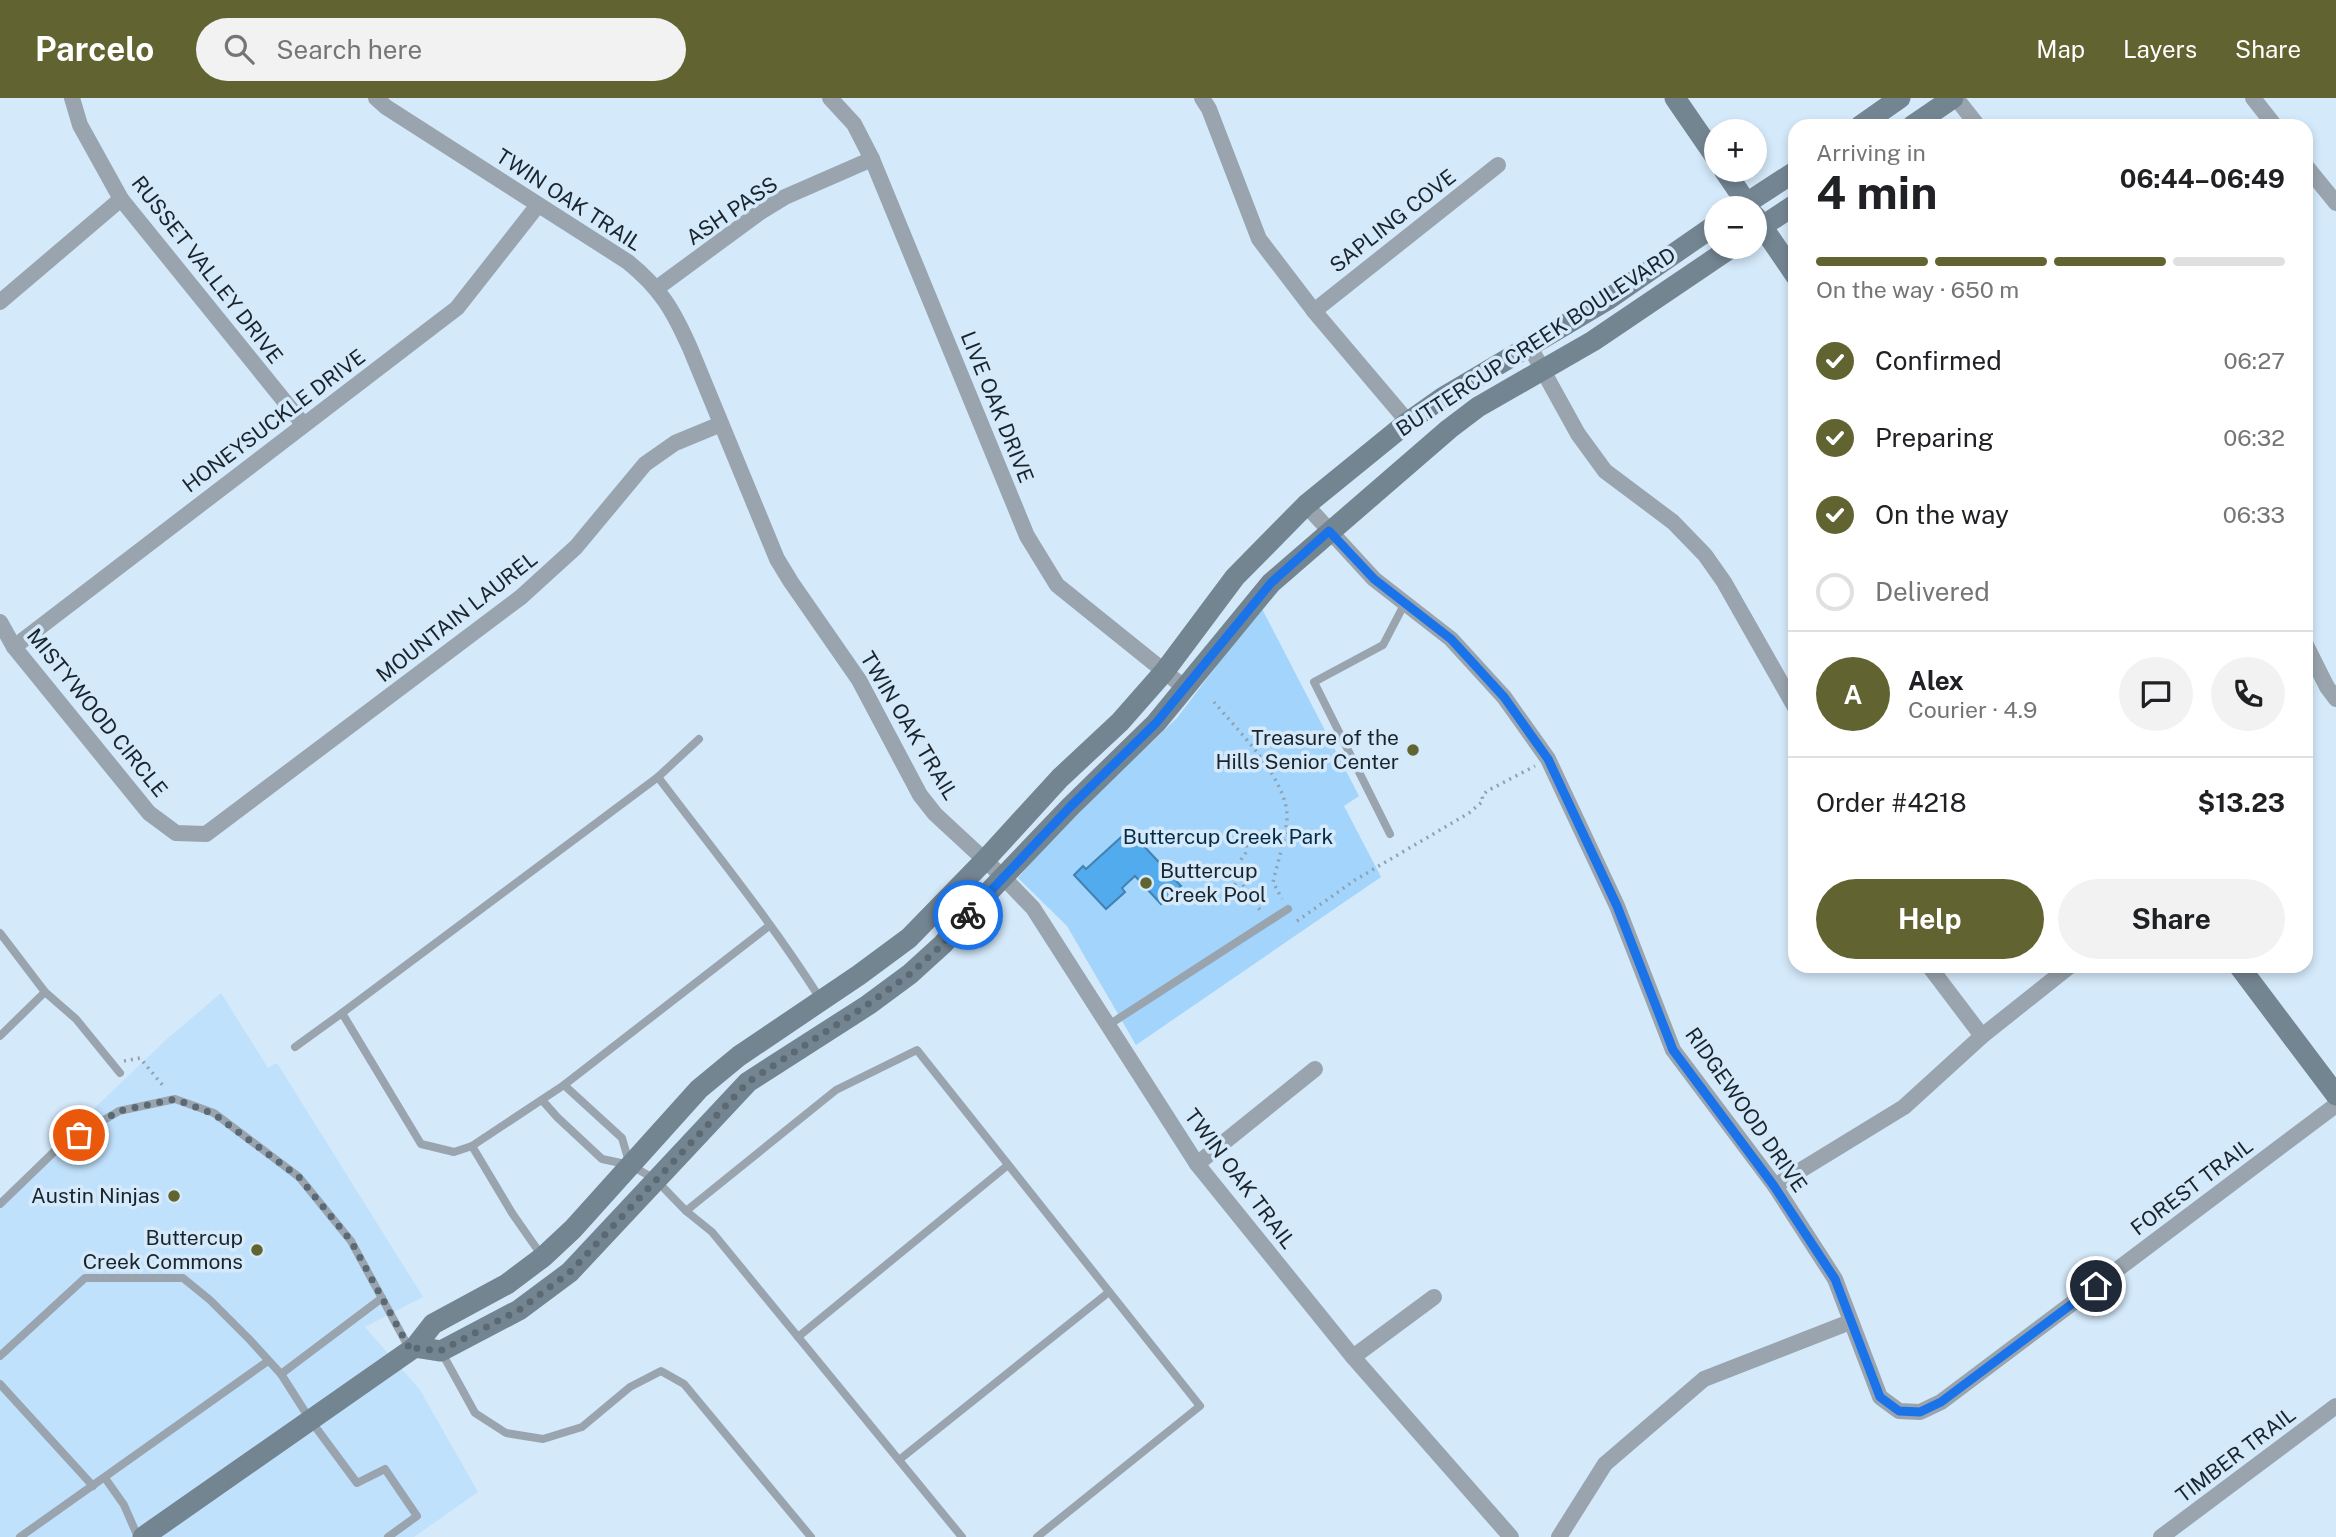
<!DOCTYPE html>
<meta charset="utf-8">
<style>
:root{--surface:#fff;--page:#f2f2f2;--text:#202124;--muted:#757577;--line:#e0e0e0;--accent:#616330}
body{margin:0;font-family:"Public Sans",sans-serif;background:var(--page);color:var(--text);height:100vh;display:flex;flex-direction:column;font-size:26px;white-space:nowrap}
*{box-sizing:border-box;margin:0}
p{font-size:23px;color:var(--muted)}
.icon{flex:none;width:38px;height:38px;fill:none;stroke:currentColor;stroke-width:2;stroke-linecap:round;stroke-linejoin:round}
.map{position:relative;flex:1;overflow:hidden}
.side{position:absolute;left:1788px;top:21px;width:525px;height:854px;display:flex;flex-direction:column;background:var(--surface);border-radius:21px;box-shadow:0 4px 10px #0003}
.side>*{flex:none}
.controls{position:absolute;left:1704px;top:21px;display:grid;gap:14px}
.controls a{display:grid;place-items:center;width:63px;height:63px;border-radius:50%;background:var(--surface);box-shadow:0 4px 10px #0003;font-size:35px}
.pin{position:absolute;display:grid;place-items:center;width:60px;height:60px;color:#fff;margin:-30px;border:4px solid #fff;border-radius:50%;box-shadow:0 2px 7px #0007}
.courier{position:absolute;display:grid;place-items:center;width:70px;height:70px;margin:-35px;border:5px solid #1a73e8;border-radius:50%;background:#fff;color:#222;box-shadow:0 2px 9px #0007}
.headline em{font-style:normal;font-weight:700}
.headline div{display:flex;flex-direction:column-reverse}
.headline{display:flex;align-items:center;justify-content:space-between;height:119px;padding:0 28px}
h1{font-size:46px;font-weight:700;line-height:52px}
.bar{display:grid;grid-template-columns:repeat(4,1fr);gap:10px 7px;align-content:center;height:84px;padding:0 28px}
.bar i{height:9px;border-radius:5px;background:var(--line)}
.bar .current{background:var(--accent)}
.bar p{grid-column:span 4}
.line{display:flex;align-items:center;gap:18px;padding:0 28px;border-top:2px solid var(--line)}
.line div{flex:1}
.round{display:grid;place-items:center;flex:none;width:74px;height:74px;border-radius:37px;background:var(--page)}
ol{padding:0 28px;list-style:none}
li{display:flex;align-items:center;gap:21px;height:77px}
li p{margin-inline-start:auto}
li .icon{padding:7px;border-radius:50%;background:var(--accent);color:#fff;stroke-width:4}
li:last-child{color:var(--muted)}
li i{width:38px;height:38px;border:4px solid var(--line);border-radius:50%}
.button{display:flex;gap:14px;margin-top:auto;padding:14px 28px}
.button a{flex:1;height:80px;border-radius:42px;background:var(--accent);color:#fff;font-size:28px;font-weight:700;line-height:80px;text-align:center}
.button a+a{background:var(--page);color:var(--text)}
header{display:flex;align-items:center;gap:42px;box-sizing:border-box;height:98px;padding:0 35px;background:var(--accent);color:#fff}
header strong{font-size:33px}
nav{display:flex;gap:38px;margin-inline-start:auto;font-size:24px}
.search{width:490px;height:63px;background:var(--page);display:flex;align-items:center;gap:18px;box-sizing:border-box;padding:0 24px;border-radius:38px;color:var(--muted);font-size:26px}
.map>svg:first-child{display:block}
.built{fill:#c0e1fc}
.green{fill:#a3d4fc}
.water{fill:#52abed;stroke:#4182b3;stroke-width:2}
.lines{fill:none;stroke-linecap:round;stroke-linejoin:round}
.path{stroke:#90a1af;stroke-width:3.5;stroke-dasharray:2 5;stroke-linecap:butt}
.lane{stroke:#99a4ae;stroke-width:8}
.street{stroke:#99a4ae;stroke-width:16}
.secondary{stroke:#748592;stroke-width:21}
.done{stroke:#5b6974;stroke-width:7;stroke-dasharray:0 12.6}
.route{stroke:#1a73e8;stroke-width:9}
.poi-dot{fill:#616330;stroke:#d4e9fa;stroke-width:2.5}
.labels{text-anchor:middle;stroke-width:7;stroke-linejoin:round;paint-order:stroke}
.street-label{font-size:21px;fill:#1a242c;stroke:#d4e9fa}
.poi-label{font-size:21px;fill:#1a242c;stroke:#d4e9fa;text-anchor:end}
.park-label{font-size:21px;fill:#052c46;stroke:#d4e9fa}
</style>
<header>
<strong>Parcelo</strong>
<div class="search"><svg class="icon" aria-label="search" viewBox="0 0 24 24"><circle cx="10" cy="10" r="6"/><path d="M15 15l6 6"/></svg>Search here</div>
<nav><a>Map</a><a>Layers</a><a>Share</a></nav>
</header>
<div class="map">
<svg width="2336" height="1439" viewBox="0 0 2336 1439">
<rect width="100%" height="100%" fill="#d4e9fa"/>
<path class="built" d="M221,895l47,75 9,-5 146,234 -58,30 55,63 58,102 -64,45h-414v-339l168,-160z"/>
<path class="green" d="M1261,509l98,189 -15,10 37,71 -245,168 -69,-119 -49,-48 33,-39 126,-121z"/>
<path class="water" d="M1129,732l52,56 -20,18 -26,-28 -13,12 3,4 -19,17 -32,-34 9,-9 3,3z"/>
<g class="lines">
<g class="path">
<path d="M1214,604c24,29 75,78 73,117 -2,21 -9,42 -14,63l9,17"/>
<path d="M1238,736c21,23 -4,19 1,40 3,14 15,27 23,39"/>
<path d="M1229,791l12,-9"/>
<path d="M1297,823l58,-41 114,-67 14,-12 -1,-5 5,-5 48,-25"/>
<path d="M124,963l16,-3 25,30"/>
</g>
<g class="lane">
<path d="M658,679l41,-38"/>
<path d="M1390,736l-76,-152 69,-37 22,-42"/>
<path d="M769,828l-205,159 -92,61 -18,6 -33,-8 -79,-131 316,-236c55,73 114,145 163,223"/>
<path d="M0,835l45,59 -45,44"/>
<path d="M45,894l31,27 44,54"/>
<path d="M1107,928l181,-117"/>
<path d="M295,949l47,-34"/>
<path d="M564,987l58,53 7,24"/>
<path d="M542,1002l15,17 45,42 28,6 25,14 31,32 26,21 250,305"/>
<path d="M472,1048l40,67 30,43"/>
<path d="M0,1106l59,-57 60,-36 56,-12 39,14 85,64 52,64 58,107"/>
<path d="M686,1113l150,-121 81,-40 283,356 -163,131"/>
<path d="M798,1239l210,-172"/>
<path d="M442,1255l33,60 31,20 37,6 39,-12 48,-40 31,-16 23,13 127,153"/>
<path d="M0,1258l85,-78h98l27,22 39,39 32,35 30,47 46,62 28,-14 32,47 -29,21"/>
<path d="M281,1276l101,-76"/>
<path d="M0,1286l93,102"/>
<path d="M899,1362l210,-168"/>
<path d="M105,1380l19,27 14,32"/>
<path d="M20,1439l248,-176"/>
</g>
<g class="street">
<path d="M72,0l8,27 41,74 182,225"/>
<path d="M376,0l10,9 242,155c33,27 45,48 62,86l87,211 14,23 68,98 61,115 15,19 68,63 30,31 164,256 156,193 158,180"/>
<path d="M830,0l24,26 18,35 155,377 30,49 128,103"/>
<path d="M1202,0l7,11 50,130 55,72 94,111"/>
<path d="M1956,0l22,28"/>
<path d="M2253,0l22,28"/>
<path d="M2306,68l30,37"/>
<path d="M657,190l102,-75 26,-16 87,-38"/>
<path d="M0,204l121,-103"/>
<path d="M1314,213l184,-146"/>
<path d="M1530,249l48,87 27,37 68,51 32,33 19,27 72,127"/>
<path d="M1306,407l68,74 77,60 53,58 44,62 69,147 56,144 102,136 60,93 45,118 19,14 21,1 21,-10 395,-297"/>
<path d="M0,524l14,25 135,166 27,20 30,1 315,-237 55,-50 69,-83 30,-21 46,-19"/>
<path d="M2306,547l21,42 9,12"/>
<path d="M14,549l443,-339 81,-103"/>
<path d="M1929,868l53,70"/>
<path d="M1197,1066l118,-95"/>
<path d="M1775,1088l129,-79 78,-71 88,-70"/>
<path d="M1353,1259l81,-60"/>
<path d="M1559,1439l46,-73 99,-85 146,-57"/>
<path d="M2161,1439l175,-131"/>
</g>
<g class="secondary">
<path d="M1675,0l42,61"/>
<path d="M1860,28l40,-28"/>
<path d="M1912,28l41,-28"/>
<path d="M1724,72l26,38"/>
<path d="M1739,110l57,-37"/>
<path d="M1755,118l41,60"/>
<path d="M1755,133l41,-27"/>
<path d="M2239,868l97,129"/>
<path d="M415,1249l26,4 78,-41 51,-38 178,-190 120,-77 42,-31 33,-30 40,-46 87,-91 86,-84 115,-140 178,-154 29,-22 115,-66 139,-94"/>
<path d="M143,1439l272,-190 18,-23 74,-40 36,-27 30,-28 126,-140 40,-33 120,-81 50,-37 76,-78 75,-82 60,-56 44,-50 71,-95 71,-72 102,-83 34,-24 165,-98 110,-76"/>
</g>
</g>
<g class="lines">
<path class="done" d="M79,1037l40,-24 56,-12 39,15 85,63 52,64 60,110 4,-3 25,3 79,-41 51,-38 178,-190 119,-77 43,-31 33,-30 25,-29"/>
<path class="route" d="M968,817l102,-108 86,-84 115,-140 58,-52 45,48 77,60 53,58 44,62 69,147 56,144 101,136 61,93 45,118 19,14 21,1 21,-10 155,-116"/>
</g>
<g class="poi-dot">
<circle cx="1413" cy="652" r="7"/>
<circle cx="1146" cy="785" r="7"/>
<circle cx="174" cy="1098" r="7"/>
<circle cx="257" cy="1152" r="7"/>
</g>
<g class="labels">
<g class="street-label">
<text transform="translate(569 102) rotate(33)" y="7">TWIN OAK TRAIL</text>
<text transform="translate(732 113) rotate(-34)" y="7">ASH PASS</text>
<text transform="translate(1393 123) rotate(-38)" y="7">SAPLING COVE</text>
<text transform="translate(207 172) rotate(52)" y="7">RUSSET VALLEY DRIVE</text>
<text transform="translate(1536 244) rotate(-33)" y="7">BUTTERCUP CREEK BOULEVARD</text>
<text transform="translate(997 309) rotate(68)" y="7">LIVE OAK DRIVE</text>
<text transform="translate(274 323) rotate(-37)" y="7">HONEYSUCKLE DRIVE</text>
<text transform="translate(457 519) rotate(-38)" y="7">MOUNTAIN LAUREL</text>
<text transform="translate(97 615) rotate(51)" y="7">MISTYWOOD CIRCLE</text>
<text transform="translate(909 628) rotate(59)" y="7">TWIN OAK TRAIL</text>
<text transform="translate(1746 1012) rotate(55)" y="7">RIDGEWOOD DRIVE</text>
<text transform="translate(1240 1081) rotate(53)" y="7">TWIN OAK TRAIL</text>
<text transform="translate(2192 1089) rotate(-37)" y="7">FOREST TRAIL</text>
<text transform="translate(2236 1357) rotate(-37)" y="7">TIMBER TRAIL</text>
</g>
<g class="poi-label">
<text x="1399" y="647">Treasure of the<tspan x="1399" dy="24">Hills Senior Center</tspan></text>
<text x="1160" y="780" text-anchor="start">Buttercup<tspan x="1160" dy="24">Creek Pool</tspan></text>
<text x="160" y="1105">Austin Ninjas</text>
<text x="243" y="1147">Buttercup<tspan x="243" dy="24">Creek Commons</tspan></text>
</g>
<g class="park-label">
<text x="1228" y="746">Buttercup Creek Park</text>
</g>
</g>
</svg>
<div class="controls">
<a>+</a>
<a>−</a>
</div>
<div class="pin" style="left:79px;top:1037px;background:#ea580c"><svg class="icon" aria-label="bag" viewBox="0 0 24 24"><path d="M5 8h14l-1 12H6zM9 8a3 3 0 0 1 6 0"/></svg></div>
<div class="pin" style="left:2096px;top:1188px;background:#1f2937"><svg class="icon" aria-label="home" viewBox="0 0 24 24"><path d="M3 11l9-7 9 7M6 9v11h12V9"/></svg></div>
<div class="courier" style="left:968px;top:817px"><svg class="icon" aria-label="bike" viewBox="0 0 24 24"><circle cx="6" cy="16" r="4"/><circle cx="18" cy="16" r="4"/><path d="M6 16l4-8h5l3 8M10 8l3 8H6M13 5h3"/></svg></div>
<section class="side">
<div class="headline"><div><h1>4 min</h1><p>Arriving in</p></div><em>06:44–06:49</em></div>
<div class="bar"><i class="current"></i><i class="current"></i><i class="current"></i><i></i><p>On the way · 650 m</p></div>
<ol>
<li><svg class="icon" aria-label="check" viewBox="0 0 24 24"><path d="M5 12l5 5 9-10"/></svg>Confirmed<p>06:27</p></li>
<li><svg class="icon" aria-label="check" viewBox="0 0 24 24"><path d="M5 12l5 5 9-10"/></svg>Preparing<p>06:32</p></li>
<li><svg class="icon" aria-label="check" viewBox="0 0 24 24"><path d="M5 12l5 5 9-10"/></svg>On the way<p>06:33</p></li>
<li><i></i>Delivered</li>
</ol>
<div class="line" style="height:126px"><b class="round" style="background:var(--accent);color:#fff">A</b><div><b>Alex</b><p>Courier · 4.9</p></div><a class="round"><svg class="icon" aria-label="chat" viewBox="0 0 24 24"><path d="M4 5h16v11H9l-5 4z"/></svg></a><a class="round"><svg class="icon" aria-label="phone" viewBox="0 0 24 24"><path d="M5 4h4l2 5-3 2q2 4 5 5l2-3 5 2v4C11 20 4 13 5 4z"/></svg></a></div>
<div class="line" style="height:91px"><div>Order #4218</div><b>$13.23</b></div>
<div class="button"><a>Help</a><a>Share</a></div>
</section>
</div>
